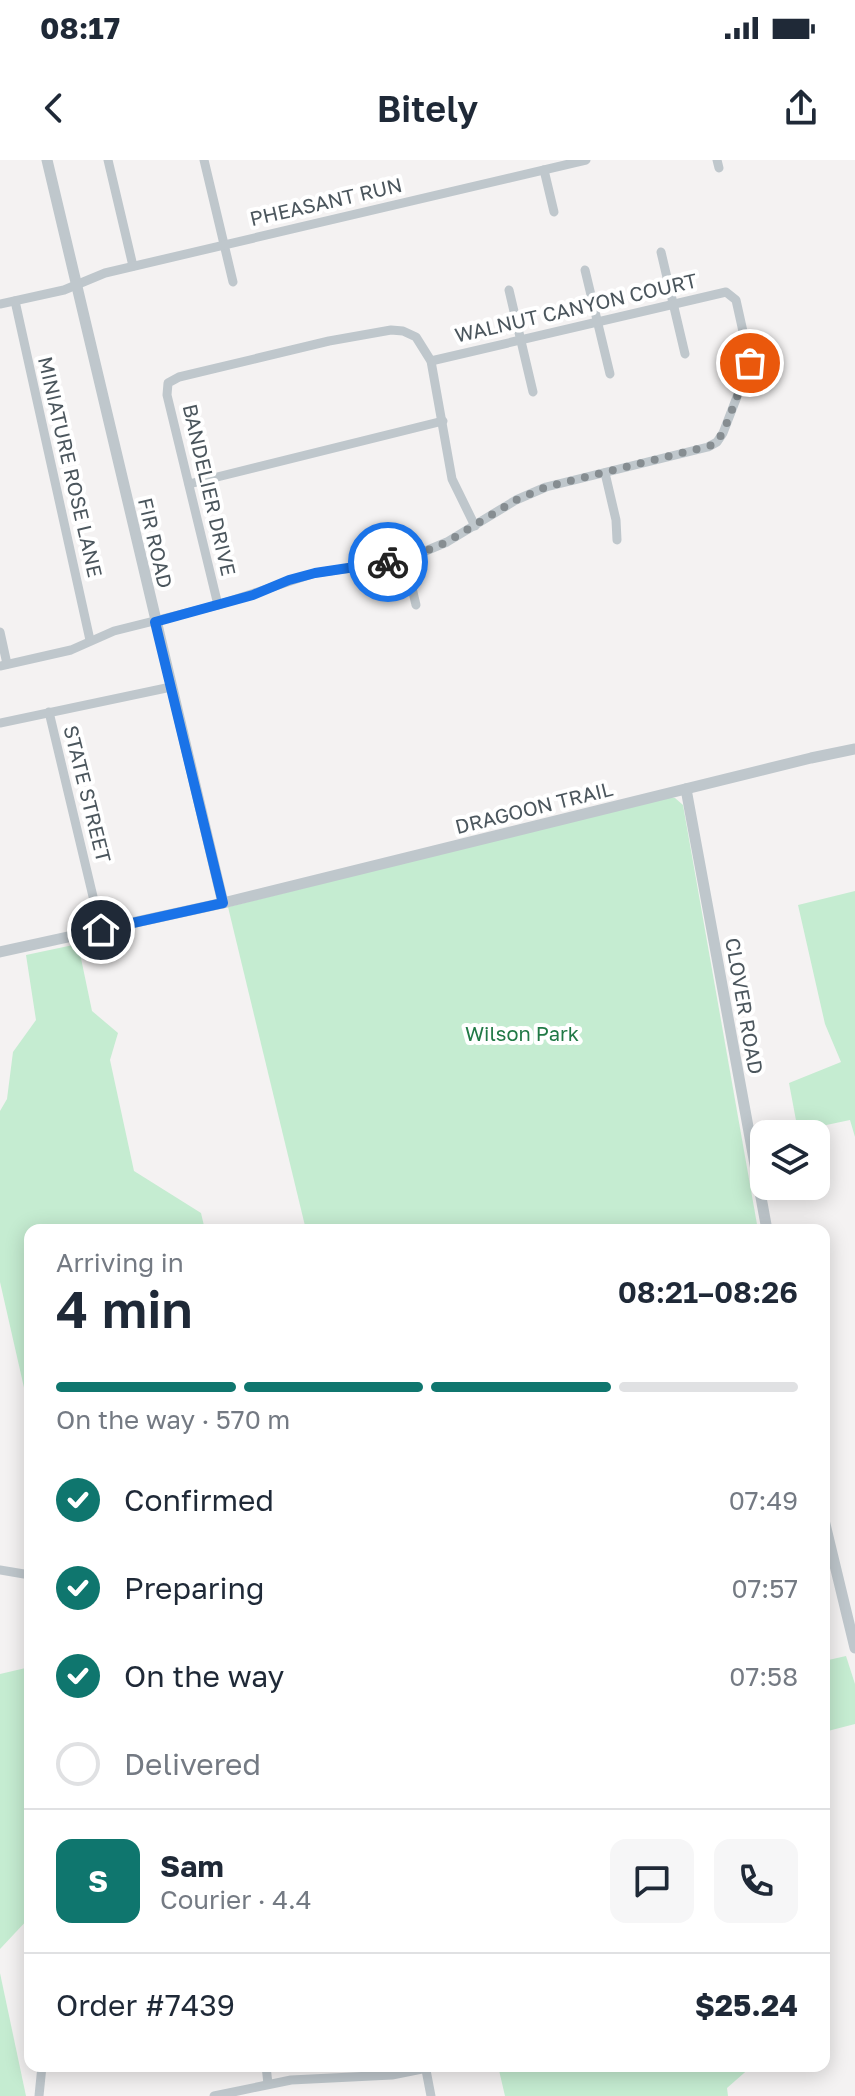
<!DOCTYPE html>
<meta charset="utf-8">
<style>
:root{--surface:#fff;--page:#f6f6f7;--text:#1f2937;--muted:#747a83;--line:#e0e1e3;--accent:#0f766e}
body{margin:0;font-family:"Golos Text",sans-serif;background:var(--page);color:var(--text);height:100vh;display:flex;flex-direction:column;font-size:30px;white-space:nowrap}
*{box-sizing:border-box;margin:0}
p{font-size:26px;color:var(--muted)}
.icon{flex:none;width:44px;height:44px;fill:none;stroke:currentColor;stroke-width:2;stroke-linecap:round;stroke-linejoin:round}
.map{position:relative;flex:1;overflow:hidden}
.drawer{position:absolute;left:24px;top:1064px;width:806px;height:848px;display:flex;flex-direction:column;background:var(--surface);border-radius:16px;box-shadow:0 4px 20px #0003}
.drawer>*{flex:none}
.controls{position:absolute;left:750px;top:960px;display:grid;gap:16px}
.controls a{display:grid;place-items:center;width:80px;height:80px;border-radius:16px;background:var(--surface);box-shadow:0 4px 20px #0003;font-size:40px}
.pin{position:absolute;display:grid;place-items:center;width:68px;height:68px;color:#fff;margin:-34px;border:4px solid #fff;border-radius:50%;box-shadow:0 2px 8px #0007}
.courier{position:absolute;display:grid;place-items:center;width:80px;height:80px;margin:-40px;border:6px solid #1a73e8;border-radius:50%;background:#fff;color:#222;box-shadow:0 2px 10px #0007}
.headline em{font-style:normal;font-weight:600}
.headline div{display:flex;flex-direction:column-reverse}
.headline{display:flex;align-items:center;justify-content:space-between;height:136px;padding:0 32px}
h1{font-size:52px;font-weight:600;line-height:60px}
.bar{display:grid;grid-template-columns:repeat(4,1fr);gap:12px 8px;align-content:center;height:96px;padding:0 32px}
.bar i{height:10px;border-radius:6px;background:var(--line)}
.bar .selected{background:var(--accent)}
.bar p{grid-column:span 4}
.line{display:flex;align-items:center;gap:20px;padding:0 32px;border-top:2px solid var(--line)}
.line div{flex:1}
.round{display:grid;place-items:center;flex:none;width:84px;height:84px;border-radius:16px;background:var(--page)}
ol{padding:0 32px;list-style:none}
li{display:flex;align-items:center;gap:24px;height:88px}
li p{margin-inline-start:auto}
li .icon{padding:8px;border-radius:50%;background:var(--accent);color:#fff;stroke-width:4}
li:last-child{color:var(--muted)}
li i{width:44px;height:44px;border:4px solid var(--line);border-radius:50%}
.status{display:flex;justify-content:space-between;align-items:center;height:56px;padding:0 40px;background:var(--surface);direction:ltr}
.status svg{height:22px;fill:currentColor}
header{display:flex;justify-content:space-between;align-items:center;height:104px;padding:0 32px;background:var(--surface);font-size:36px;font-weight:600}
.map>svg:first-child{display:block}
.green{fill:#c5ecd1}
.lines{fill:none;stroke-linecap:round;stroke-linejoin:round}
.minor{stroke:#bfc7cc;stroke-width:9}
.tertiary{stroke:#bfc7cc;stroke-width:11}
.done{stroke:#868d91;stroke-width:8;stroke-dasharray:0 14.4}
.route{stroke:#1a73e8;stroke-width:10}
.labels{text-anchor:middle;stroke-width:8;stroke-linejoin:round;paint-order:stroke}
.street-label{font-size:20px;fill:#4b565d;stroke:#fff}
.park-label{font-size:20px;fill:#217946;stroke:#fff}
</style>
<div class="status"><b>08:17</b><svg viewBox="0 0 49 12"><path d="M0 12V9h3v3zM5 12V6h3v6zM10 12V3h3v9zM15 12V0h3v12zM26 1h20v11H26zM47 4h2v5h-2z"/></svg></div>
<header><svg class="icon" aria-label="back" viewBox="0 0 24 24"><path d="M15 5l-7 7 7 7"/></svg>Bitely<svg class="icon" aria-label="share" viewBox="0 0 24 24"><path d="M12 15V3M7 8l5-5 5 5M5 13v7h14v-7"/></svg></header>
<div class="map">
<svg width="855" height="1936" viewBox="0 0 855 1936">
<rect width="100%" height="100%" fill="#f4f2f2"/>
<g class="green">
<path d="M668,637l7,1 8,7 75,425h-452l-78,-323z"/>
<path d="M855,731v246l-5,-17 -52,11 -9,-48 52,-21 -16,-38 -27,-119z"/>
<path d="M78,784l14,67 26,22 -8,27 24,111 67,42 4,17h-175v184l-30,-132v-171l7,-12 6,-47 23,-32 -10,-65z"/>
<path d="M846,1496l9,28v40l-31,8v-71z"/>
<path d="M30,1507v250l-30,32v-275z"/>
<path d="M0,1813l26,123h-26z"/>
<path d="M498,1906h254l-25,22 1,8h-223z"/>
</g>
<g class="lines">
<g class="minor">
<path d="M108,0l25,106"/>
<path d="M204,0l29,122"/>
<path d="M717,0l2,8"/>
<path d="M544,10l10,42"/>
<path d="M661,92l24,102"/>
<path d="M585,110l25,104"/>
<path d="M509,130l24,102"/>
<path d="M15,141l75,339"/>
<path d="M0,144l64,-14 41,-17 481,-113"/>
<path d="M605,313l11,47 1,20"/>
<path d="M189,324l254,-63"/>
<path d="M405,398l11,47"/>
<path d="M218,445l-51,-210 1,-12 11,-6 150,-36 62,-11 12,1 13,6 15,24 21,118 23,47"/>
<path d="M0,472l7,32"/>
<path d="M0,506l71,-16 43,-19 104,-26 97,-32 65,-9 36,-9 31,-13 69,-42 30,-13 162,-40 9,-5 6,-9 27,-70 -14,-63 -10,-8 -295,69"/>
<path d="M49,552l52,218"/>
<path d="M0,563l171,-36"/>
<path d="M0,1410l30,5"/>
<path d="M266,1906l2,18"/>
<path d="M426,1910l5,26"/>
<path d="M39,1936l3,-30"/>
<path d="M214,1936l77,-16 101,-5 45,-9"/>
</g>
<g class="tertiary">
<path d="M47,0l176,743"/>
<path d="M686,629l81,441"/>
<path d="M0,792l223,-49 588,-145 44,-9"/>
<path d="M824,1360l31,128"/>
</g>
</g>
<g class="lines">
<path class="done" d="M388,402l28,-7 31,-13 69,-42 30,-13 167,-42 10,-12 27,-70"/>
<path class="route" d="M101,770l122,-27 -68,-281 98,-27 36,-15 26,-7 73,-11"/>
</g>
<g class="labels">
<g class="street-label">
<text transform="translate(326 42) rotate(-13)" y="7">PHEASANT RUN</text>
<text transform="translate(576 148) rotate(-13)" y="7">WALNUT CANYON COURT</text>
<text transform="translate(70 307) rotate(77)" y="7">MINIATURE ROSE LANE</text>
<text transform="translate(209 330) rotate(77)" y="7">BANDELIER DRIVE</text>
<text transform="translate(155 383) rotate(77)" y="7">FIR ROAD</text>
<text transform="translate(87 634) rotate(76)" y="7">STATE STREET</text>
<text transform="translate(534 648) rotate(-14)" y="7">DRAGOON TRAIL</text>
<text transform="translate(744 846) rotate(80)" y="7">CLOVER ROAD</text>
</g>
<g class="park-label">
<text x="522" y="881">Wilson Park</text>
</g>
</g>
</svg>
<div class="controls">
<a><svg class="icon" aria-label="layers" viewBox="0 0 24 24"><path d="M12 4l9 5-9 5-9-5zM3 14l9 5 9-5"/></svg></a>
</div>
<div class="pin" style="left:750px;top:203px;background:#ea580c"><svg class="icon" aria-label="bag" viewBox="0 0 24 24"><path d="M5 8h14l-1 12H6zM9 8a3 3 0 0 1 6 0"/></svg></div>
<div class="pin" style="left:101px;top:770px;background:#1f2937"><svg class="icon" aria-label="home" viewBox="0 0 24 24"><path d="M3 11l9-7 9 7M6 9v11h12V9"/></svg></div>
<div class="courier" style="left:388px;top:402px"><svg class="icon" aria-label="bike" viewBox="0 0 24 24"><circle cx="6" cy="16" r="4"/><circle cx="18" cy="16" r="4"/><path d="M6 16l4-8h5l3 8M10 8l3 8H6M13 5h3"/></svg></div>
<section class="drawer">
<div class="headline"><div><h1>4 min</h1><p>Arriving in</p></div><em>08:21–08:26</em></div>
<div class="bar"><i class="selected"></i><i class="selected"></i><i class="selected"></i><i></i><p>On the way · 570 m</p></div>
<ol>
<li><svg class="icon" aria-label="check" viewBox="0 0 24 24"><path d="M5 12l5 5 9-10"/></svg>Confirmed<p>07:49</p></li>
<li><svg class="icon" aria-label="check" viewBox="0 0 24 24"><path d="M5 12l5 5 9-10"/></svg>Preparing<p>07:57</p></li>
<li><svg class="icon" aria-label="check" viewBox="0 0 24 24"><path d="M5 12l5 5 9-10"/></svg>On the way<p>07:58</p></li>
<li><i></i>Delivered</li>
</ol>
<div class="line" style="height:144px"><b class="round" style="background:var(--accent);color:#fff">S</b><div><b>Sam</b><p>Courier · 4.4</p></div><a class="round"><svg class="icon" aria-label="chat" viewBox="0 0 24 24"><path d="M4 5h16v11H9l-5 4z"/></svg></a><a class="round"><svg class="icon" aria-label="phone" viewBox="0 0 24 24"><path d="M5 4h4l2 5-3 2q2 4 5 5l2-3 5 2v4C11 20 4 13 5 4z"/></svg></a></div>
<div class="line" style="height:104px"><div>Order #7439</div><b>$25.24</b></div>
</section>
</div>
